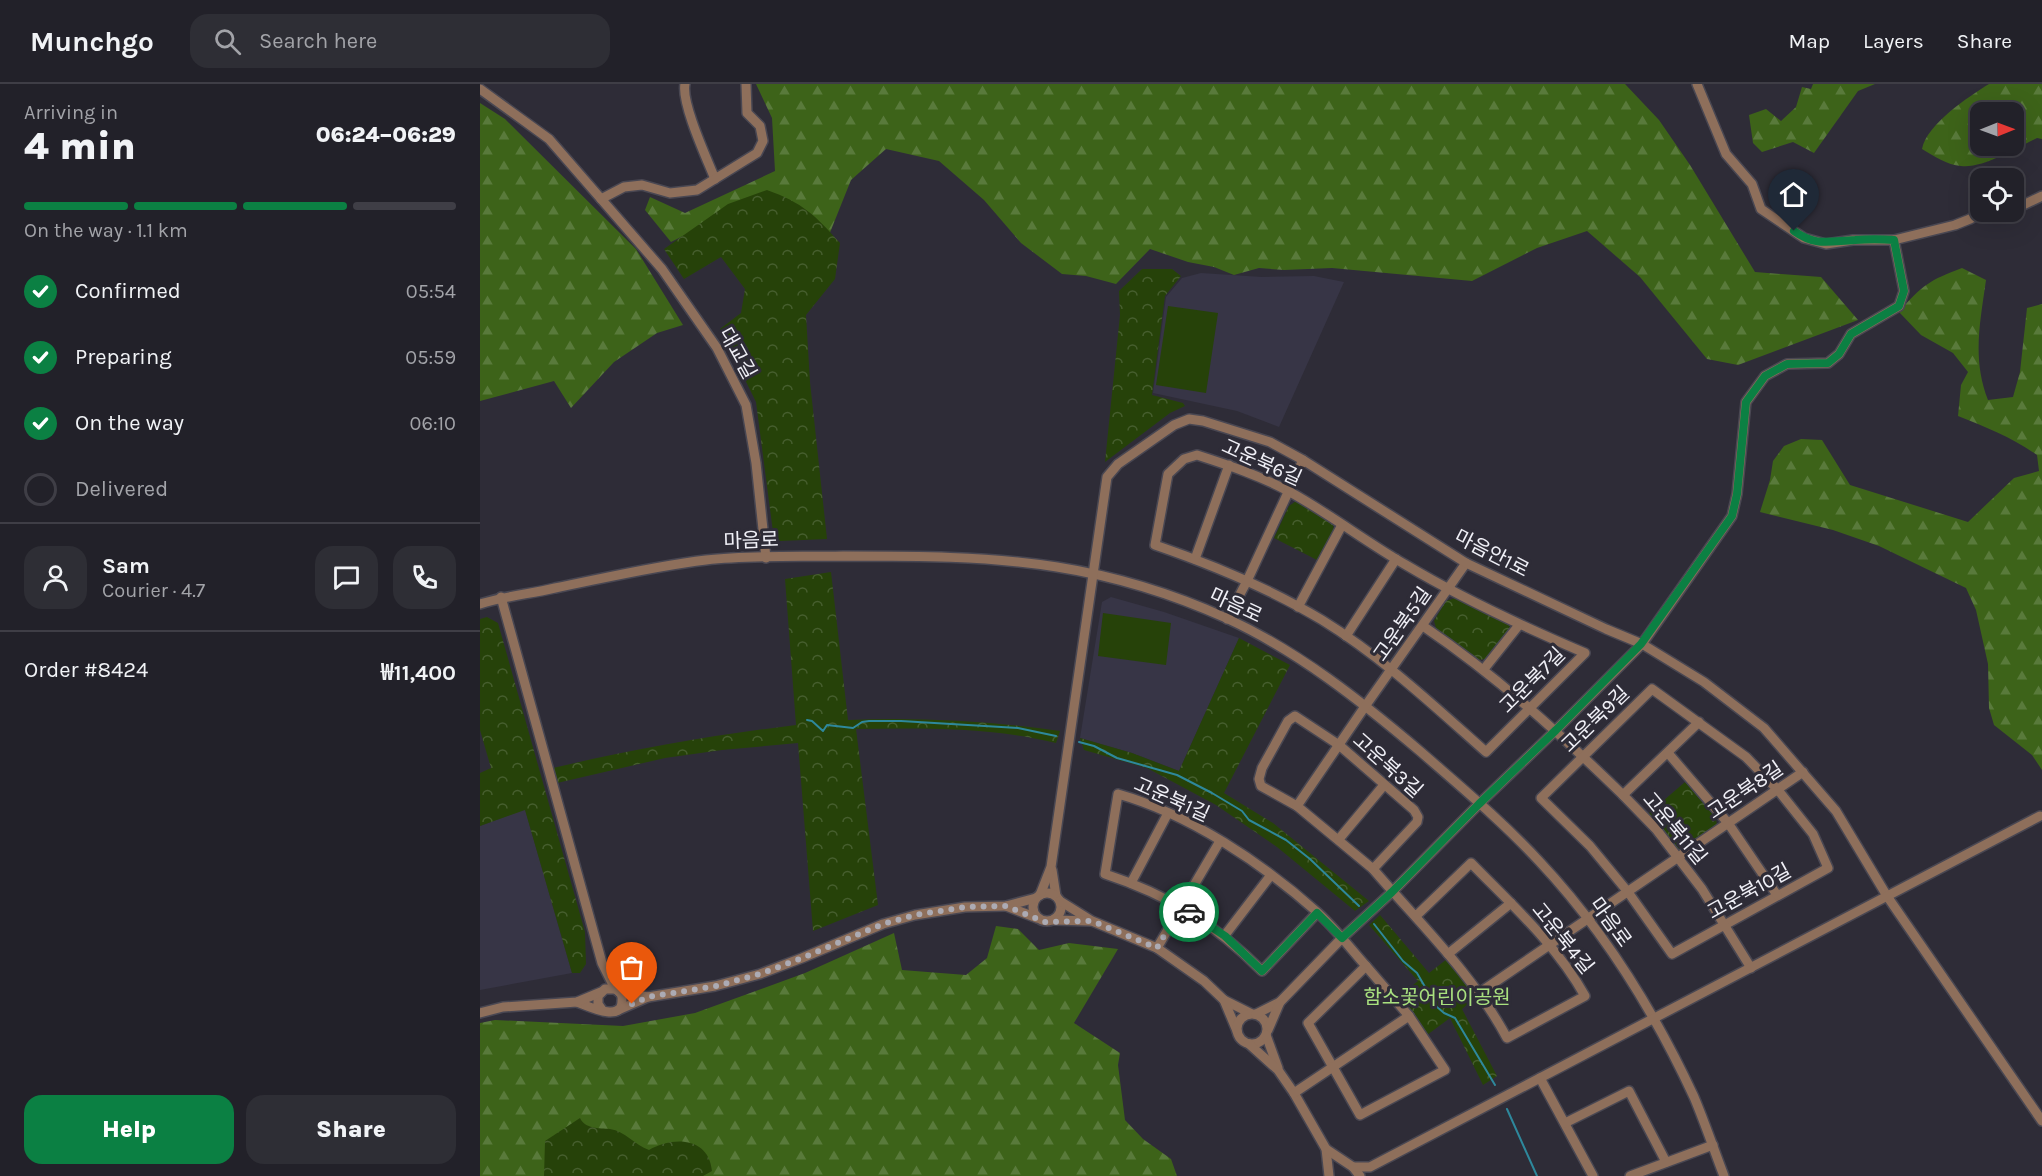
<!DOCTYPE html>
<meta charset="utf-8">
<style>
:root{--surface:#222129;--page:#2e2e35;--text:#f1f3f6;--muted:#a2a3a8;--line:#3f3e46;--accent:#0b8043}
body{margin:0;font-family:Karla,"Noto Sans KR",sans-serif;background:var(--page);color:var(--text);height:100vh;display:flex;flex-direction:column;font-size:22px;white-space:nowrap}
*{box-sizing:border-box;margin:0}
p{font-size:20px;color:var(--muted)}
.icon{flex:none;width:33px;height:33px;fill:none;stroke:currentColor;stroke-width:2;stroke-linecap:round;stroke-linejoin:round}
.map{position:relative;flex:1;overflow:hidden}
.panel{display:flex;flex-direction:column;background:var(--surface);width:480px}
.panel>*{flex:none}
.needle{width:39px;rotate:89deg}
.buttons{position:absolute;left:1490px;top:18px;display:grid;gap:12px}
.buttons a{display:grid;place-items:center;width:54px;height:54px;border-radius:12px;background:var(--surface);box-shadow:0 6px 24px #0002,0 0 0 2px var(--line);font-size:30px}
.pin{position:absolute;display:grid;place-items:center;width:51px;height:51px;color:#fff;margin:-62px -26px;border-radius:50% 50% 50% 0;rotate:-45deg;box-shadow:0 0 6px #0007}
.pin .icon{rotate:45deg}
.courier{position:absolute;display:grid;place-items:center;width:60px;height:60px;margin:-30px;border:4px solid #0b8043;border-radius:50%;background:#fff;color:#222;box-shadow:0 2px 8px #0007}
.overview em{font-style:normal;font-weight:800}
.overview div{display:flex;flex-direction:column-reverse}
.overview{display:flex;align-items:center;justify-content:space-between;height:102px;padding:0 24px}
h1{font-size:39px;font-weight:800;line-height:45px}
.bar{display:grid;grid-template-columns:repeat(4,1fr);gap:9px 6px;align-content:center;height:72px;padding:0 24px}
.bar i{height:8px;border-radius:4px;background:var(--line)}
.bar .selected{background:var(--accent)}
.bar p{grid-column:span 4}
.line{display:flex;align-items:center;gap:15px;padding:0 24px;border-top:2px solid var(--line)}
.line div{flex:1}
.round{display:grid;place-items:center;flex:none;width:63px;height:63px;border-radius:18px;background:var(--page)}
ol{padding:0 24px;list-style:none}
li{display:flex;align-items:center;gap:18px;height:66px}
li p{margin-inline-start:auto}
li .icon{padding:6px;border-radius:50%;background:var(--accent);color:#fff;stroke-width:4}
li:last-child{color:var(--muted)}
li i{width:33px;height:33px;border:3px solid var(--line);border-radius:50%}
.action{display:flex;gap:12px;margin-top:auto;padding:12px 24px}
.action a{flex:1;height:69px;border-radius:18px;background:var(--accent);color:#fff;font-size:24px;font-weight:800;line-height:69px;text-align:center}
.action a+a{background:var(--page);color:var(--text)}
header{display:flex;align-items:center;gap:36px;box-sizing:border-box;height:84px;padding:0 30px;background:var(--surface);border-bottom:2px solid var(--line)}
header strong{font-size:28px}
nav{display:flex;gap:33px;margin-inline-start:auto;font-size:21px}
.search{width:420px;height:54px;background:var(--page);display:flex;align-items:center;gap:15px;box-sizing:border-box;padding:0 21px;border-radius:18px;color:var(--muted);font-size:22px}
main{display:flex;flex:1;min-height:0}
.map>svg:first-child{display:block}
.built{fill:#373546}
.grass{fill:#264209}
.forest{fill:url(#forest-firs);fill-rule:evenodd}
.park{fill:url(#park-crowns)}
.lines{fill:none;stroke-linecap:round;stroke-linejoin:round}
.stream{stroke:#2e889c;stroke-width:2}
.minor-casing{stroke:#494752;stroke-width:12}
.minor{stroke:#8e6f5b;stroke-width:9}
.done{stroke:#acabb4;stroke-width:6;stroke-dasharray:0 10.8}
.route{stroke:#0b8043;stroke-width:8}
.labels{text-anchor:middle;stroke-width:6;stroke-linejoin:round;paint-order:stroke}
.street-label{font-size:20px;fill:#f0f0f7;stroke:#2e2c37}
.park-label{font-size:20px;fill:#a9e17f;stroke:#2e2c37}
</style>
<header>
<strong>Munchgo</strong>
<div class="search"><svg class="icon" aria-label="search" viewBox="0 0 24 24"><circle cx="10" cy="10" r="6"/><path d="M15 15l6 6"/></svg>Search here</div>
<nav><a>Map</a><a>Layers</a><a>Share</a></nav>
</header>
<main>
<section class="panel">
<div class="overview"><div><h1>4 min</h1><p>Arriving in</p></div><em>06:24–06:29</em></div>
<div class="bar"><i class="selected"></i><i class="selected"></i><i class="selected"></i><i></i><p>On the way · 1.1 km</p></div>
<ol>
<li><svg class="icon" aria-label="check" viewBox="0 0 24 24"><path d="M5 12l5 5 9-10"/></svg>Confirmed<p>05:54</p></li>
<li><svg class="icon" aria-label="check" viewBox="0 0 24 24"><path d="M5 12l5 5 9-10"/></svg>Preparing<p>05:59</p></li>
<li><svg class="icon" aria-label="check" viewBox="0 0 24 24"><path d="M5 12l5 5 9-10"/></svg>On the way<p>06:10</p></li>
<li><i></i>Delivered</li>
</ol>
<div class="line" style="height:108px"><a class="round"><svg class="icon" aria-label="person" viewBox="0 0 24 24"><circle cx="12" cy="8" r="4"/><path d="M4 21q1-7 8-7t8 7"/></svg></a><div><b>Sam</b><p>Courier · 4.7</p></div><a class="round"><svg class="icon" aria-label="chat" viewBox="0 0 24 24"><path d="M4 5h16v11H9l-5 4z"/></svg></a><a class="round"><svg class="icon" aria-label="phone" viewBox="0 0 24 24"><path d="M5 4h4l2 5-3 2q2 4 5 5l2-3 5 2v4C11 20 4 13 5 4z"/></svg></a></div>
<div class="line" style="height:78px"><div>Order #8424</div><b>₩11,400</b></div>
<div class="action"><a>Help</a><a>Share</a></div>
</section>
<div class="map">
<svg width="1562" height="1092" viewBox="0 0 1562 1092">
<defs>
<pattern id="forest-firs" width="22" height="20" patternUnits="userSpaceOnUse" patternTransform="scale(1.5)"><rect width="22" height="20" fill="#3d6319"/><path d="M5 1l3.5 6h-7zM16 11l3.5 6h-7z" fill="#597a3b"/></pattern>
<pattern id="park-crowns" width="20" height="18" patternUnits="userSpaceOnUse" patternTransform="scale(1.5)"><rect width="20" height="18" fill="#264209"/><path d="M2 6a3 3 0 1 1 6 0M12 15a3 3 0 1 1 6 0" fill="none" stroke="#465e2e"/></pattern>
</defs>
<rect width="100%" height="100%" fill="#2e2c37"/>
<g class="built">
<path d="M721,189l61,4 52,-1 30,6 -65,145 -42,-16 -84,-18 13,-96 16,-19z"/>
<path d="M631,513l53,15 75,26 -60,133 -47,-18 -52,-15 22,-136z"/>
<path d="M45,725l47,164 -92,17v-164z"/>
</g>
<g class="grass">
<path d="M688,222l50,7 -12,80 -50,-8z"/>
<path d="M623,529l68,10 -5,42 -68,-9z"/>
</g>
<g class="forest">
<path d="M276,0h869l34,36 31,45 65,107 66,5 37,43 -120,45 -31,-6 -67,-82 -53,-46 -50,17 -65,33 -140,-13 -48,2 -25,-2 -25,7 -20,-8 -26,-5 -38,-13 -34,35 -30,-8 -24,-2 -41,-31 -37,-43 -45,-39 -53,-12 -35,31 -26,65 -78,-41 -76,38 -26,-32 5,-13 35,16 90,-42 -3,-53z"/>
<path d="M1333,0h62l-17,7 -44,62 -21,-11 -31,10 -9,-9 -4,-28 17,-6 15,12 15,-14 6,-20 9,2z"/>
<path d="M1509,0h53v55l-5,-1c-19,9 -55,31 -76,28 -14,-1 -27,-10 -39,-17 5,-25 46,-52 67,-65zM1500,28h33v34h-33z"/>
<path d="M0,19l25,16 131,130 47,76 -26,8 -43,29 -43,46 -17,-27 -74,20z"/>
<path d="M1482,184l24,12c-6,43 -14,79 2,120l25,-3 7,-25 7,-64 15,-4v466l-10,-15 -38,-30 -5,-17 -1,-44 -12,-54 -10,-22 -87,-42 -46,-16 -73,-18 10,-32 3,-19 11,-15 17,-7 21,1 28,45 118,37 46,-44 25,-7 -2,-16c-24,-17 -51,-28 -79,-39l3,-31 7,-13 -15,-19 -32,-18 -22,-23c23,-27 31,-32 63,-44z"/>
<path d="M516,842l22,3 21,21 30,-7 49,6 -44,74 46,30 -2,12 7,55 18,19 28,20 6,17h-697v-153l15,-3 128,6 72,-13 110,-40 89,-40 8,37 64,5 21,-17z"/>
</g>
<g class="park">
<path d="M287,106c36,13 48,25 73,53l-5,36 -29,36 4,67 17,157 -47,2 -7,-9 -17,-130 -36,-73 21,-16 4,-24 -24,-32 -37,22 -20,-30 64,-45z"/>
<path d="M662,185h30l9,7 -16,20 -13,99 31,8 2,3 -15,7 -65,49 15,-147 -1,-24z"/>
<path d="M816,417l37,23 1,7 -17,29 -43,-22 15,-32z"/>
<path d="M351,488l17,148c71,-3 141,1 212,11l-4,12c-65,-16 -133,-15 -200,-14l22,176 -65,26 -15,-188 -76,7 -57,8 -108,25 -4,-15c81,-19 161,-33 243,-43l-11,-146z"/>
<path d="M975,514l54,27 2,5 -25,29 -8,1 -41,-29 -3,-10 12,-20z"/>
<path d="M7,533l11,6 87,309 1,32 -6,9h-8l-47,-163 -45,16v-53l11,-5 -11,-38v-111z"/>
<path d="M759,554l51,27 -66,128 49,30 96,78 -14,10 -78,-64 -61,-42 -69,-37 -63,-18 -4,-12 52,15 47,18z"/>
<path d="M1205,698l31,36 1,9 -31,20 -10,2 -27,-36z"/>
<path d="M900,831l49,58 18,-14 29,38 -14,12 35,67 -14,9 -33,-67 -23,17 -29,-38 20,-16 -49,-56z"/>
<path d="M100,1034c5,11 19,10 30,11 15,2 25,16 39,21 24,-14 60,-13 63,21l-9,5h-159l1,-35z"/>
</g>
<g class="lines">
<g class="stream">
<path d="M327,636l5,1 11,10 4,-6 26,3 9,-6 7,-1h32l117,7 38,8"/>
<path d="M599,658l15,4 23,12 60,17 35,18 30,18 7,9 37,20 24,19 49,47"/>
<path d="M894,840l29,37 14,12 19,33 8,7 11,5 40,67"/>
<path d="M1027,1025l30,67"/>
</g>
<defs>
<g id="minor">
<path d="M205,0c-4,19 22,75 30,95"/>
<path d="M1217,0l29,70 26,30 9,25 43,29 22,6 27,-4h41l61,-15 15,-6 12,-7"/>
<path d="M0,5l69,50 113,130 55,79 29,57 10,58 10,95"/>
<path d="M121,115l23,-12 18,-2 28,8 27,-3 60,-37 6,-12 -3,-15 -13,-13 -1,-29"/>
<path d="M1533,123h6l23,-11"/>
<path d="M717,371c31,10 64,21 93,37 40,22 76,50 116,73 57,34 118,62 179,88l-99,99c-53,-47 -104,-95 -164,-132 -53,-32 -109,-55 -167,-75l13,-71 16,-15z"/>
<path d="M715,475l34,-94"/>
<path d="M21,513l101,366 13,26"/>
<path d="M0,520c25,-8 50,-10 75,-16 50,-10 100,-22 151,-28 45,-5 92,-3 137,-4 71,0 144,0 214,11 57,9 116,27 169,51 72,33 135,83 195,134 40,35 82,70 118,109 64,68 116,152 155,236 11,26 20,53 30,79"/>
<path d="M818,523l44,-82"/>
<path d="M747,535l20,-38 56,-121"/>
<path d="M943,542c75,51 135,106 200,169"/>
<path d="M866,552l50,-77"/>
<path d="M1004,585l35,-44"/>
<path d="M1172,605l94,68 32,33 35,44 15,34 -156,86 -44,-62 -38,-46 -49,-48z"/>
<path d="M815,632l44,29 75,65 4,7 -1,5 -44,47 -76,-63 -36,-20 -2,-7 3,-11 26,-47z"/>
<path d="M1219,638l-76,73 33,34 46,60 49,79"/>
<path d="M1188,669l60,70 49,72"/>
<path d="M817,722l69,-101 100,-142"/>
<path d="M859,755l45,-54"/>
<path d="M893,785c47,55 99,104 134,169l78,-42c-29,-52 -73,-91 -114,-133l-55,53"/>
<path d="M572,786l4,26"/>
<path d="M651,799l37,-70"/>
<circle cx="567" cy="823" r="14"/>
<path d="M560,811l11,-28 56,-390 11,-13 56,-39 15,-6 14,2 67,21 33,18 163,103 140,66 36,15 62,38 60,46 72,83 51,85 155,225"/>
<path d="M580,817l32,20 65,27 47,33 20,19 26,13"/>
<path d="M526,822l31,12"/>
<path d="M837,829l-55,58c-47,-47 -93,-76 -157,-97l13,-80c71,20 144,69 199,118 18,16 33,36 49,54"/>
<path d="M573,836l37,1"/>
<path d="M745,851l46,-60"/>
<path d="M677,864l63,-107"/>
<path d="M968,870l63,-51"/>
<path d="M886,882l43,50 36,54 -85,45 -52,-92z"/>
<path d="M139,908l29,5"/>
<path d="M999,909l324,-221"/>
<path d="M744,916l13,31"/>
<path d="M97,918c11,4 45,21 45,-1 1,-6 -2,-9 -7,-12h-10l-7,7v8l5,7"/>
<path d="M136,927l32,-14 67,-11 45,-12 42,-16 81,-34 32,-9 50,-8 41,-1 30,-8"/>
<path d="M0,929l23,-6 74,-5 24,-10"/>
<circle cx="772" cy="945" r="15"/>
<path d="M776,930l24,-12"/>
<path d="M788,946l12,-28 62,-64 50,-46 87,-88 77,-74 86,-86 90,-128 5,-22 9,-92 19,-26 22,-12 41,-1 11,-9 12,-20 48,-28 5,-15 -10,-51"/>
<path d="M786,951l12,33"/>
<path d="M769,960l29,26 16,23 32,56 3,27"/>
<path d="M1060,994l53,98"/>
<path d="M814,1009l115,-77"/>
<path d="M1085,1039l64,-32 37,71"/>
<path d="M846,1065l27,18 7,9"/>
<path d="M873,1083h17l670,-351"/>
<path d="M1150,1092l83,-31"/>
</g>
</defs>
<use href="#minor" class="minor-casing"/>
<use href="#minor" class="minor"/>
</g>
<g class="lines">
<path class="done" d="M152,920l16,-7 68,-11 44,-12 42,-16 81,-34 32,-9 50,-8 41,-1 39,16 47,-1 65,27 24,-41 8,5"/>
<path class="route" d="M709,828l36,24 37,35 55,-58 25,25 50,-46 87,-88 77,-74 85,-86 91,-128 5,-22 9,-92 19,-26 22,-12 41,-1 11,-9 12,-20 48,-28 5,-15 -10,-51c-13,-1 -26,-1 -39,0 -25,1 -39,7 -61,-9"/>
</g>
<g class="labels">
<g class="street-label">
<text transform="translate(258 269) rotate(61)" y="7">대교길</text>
<text transform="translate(782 378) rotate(24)" y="7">고운북6길</text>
<text transform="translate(271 456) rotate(-2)" y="7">마음로</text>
<text transform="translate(1012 469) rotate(27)" y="7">마음안1로</text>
<text transform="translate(756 521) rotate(25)" y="7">마음로</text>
<text transform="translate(922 540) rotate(-55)" y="7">고운북5길</text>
<text transform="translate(1052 596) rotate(-45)" y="7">고운북7길</text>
<text transform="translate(1115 635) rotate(-44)" y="7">고운북9길</text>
<text transform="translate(908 681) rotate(42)" y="7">고운북3길</text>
<text transform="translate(1265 706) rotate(-34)" y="7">고운북8길</text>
<text transform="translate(692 715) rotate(24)" y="7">고운북1길</text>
<text transform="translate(1195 744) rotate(50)" y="7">고운북11길</text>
<text transform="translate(1269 807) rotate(-29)" y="7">고운북10길</text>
<text transform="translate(1131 838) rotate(54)" y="7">마음로</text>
<text transform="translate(1083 854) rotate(51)" y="7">고운북4길</text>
</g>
<g class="park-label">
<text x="957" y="920">함소꽃어린이공원</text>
</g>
</g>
</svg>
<div class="buttons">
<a><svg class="needle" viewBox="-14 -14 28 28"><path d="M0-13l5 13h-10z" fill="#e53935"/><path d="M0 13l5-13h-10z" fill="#a2a3a8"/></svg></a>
<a><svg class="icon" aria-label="locate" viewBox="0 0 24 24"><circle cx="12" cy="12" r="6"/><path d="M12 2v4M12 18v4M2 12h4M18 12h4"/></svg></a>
</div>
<div class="pin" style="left:152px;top:920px;background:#ea580c"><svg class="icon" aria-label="bag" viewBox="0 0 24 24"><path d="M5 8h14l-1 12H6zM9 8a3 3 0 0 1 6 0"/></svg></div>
<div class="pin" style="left:1314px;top:147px;background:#1f2937"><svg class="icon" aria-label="home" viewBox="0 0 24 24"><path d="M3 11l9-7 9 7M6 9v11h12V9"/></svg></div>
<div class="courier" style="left:709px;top:828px"><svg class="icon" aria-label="car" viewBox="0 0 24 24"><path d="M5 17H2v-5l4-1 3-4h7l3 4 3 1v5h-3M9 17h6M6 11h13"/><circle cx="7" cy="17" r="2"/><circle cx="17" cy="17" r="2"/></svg></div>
</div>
</main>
